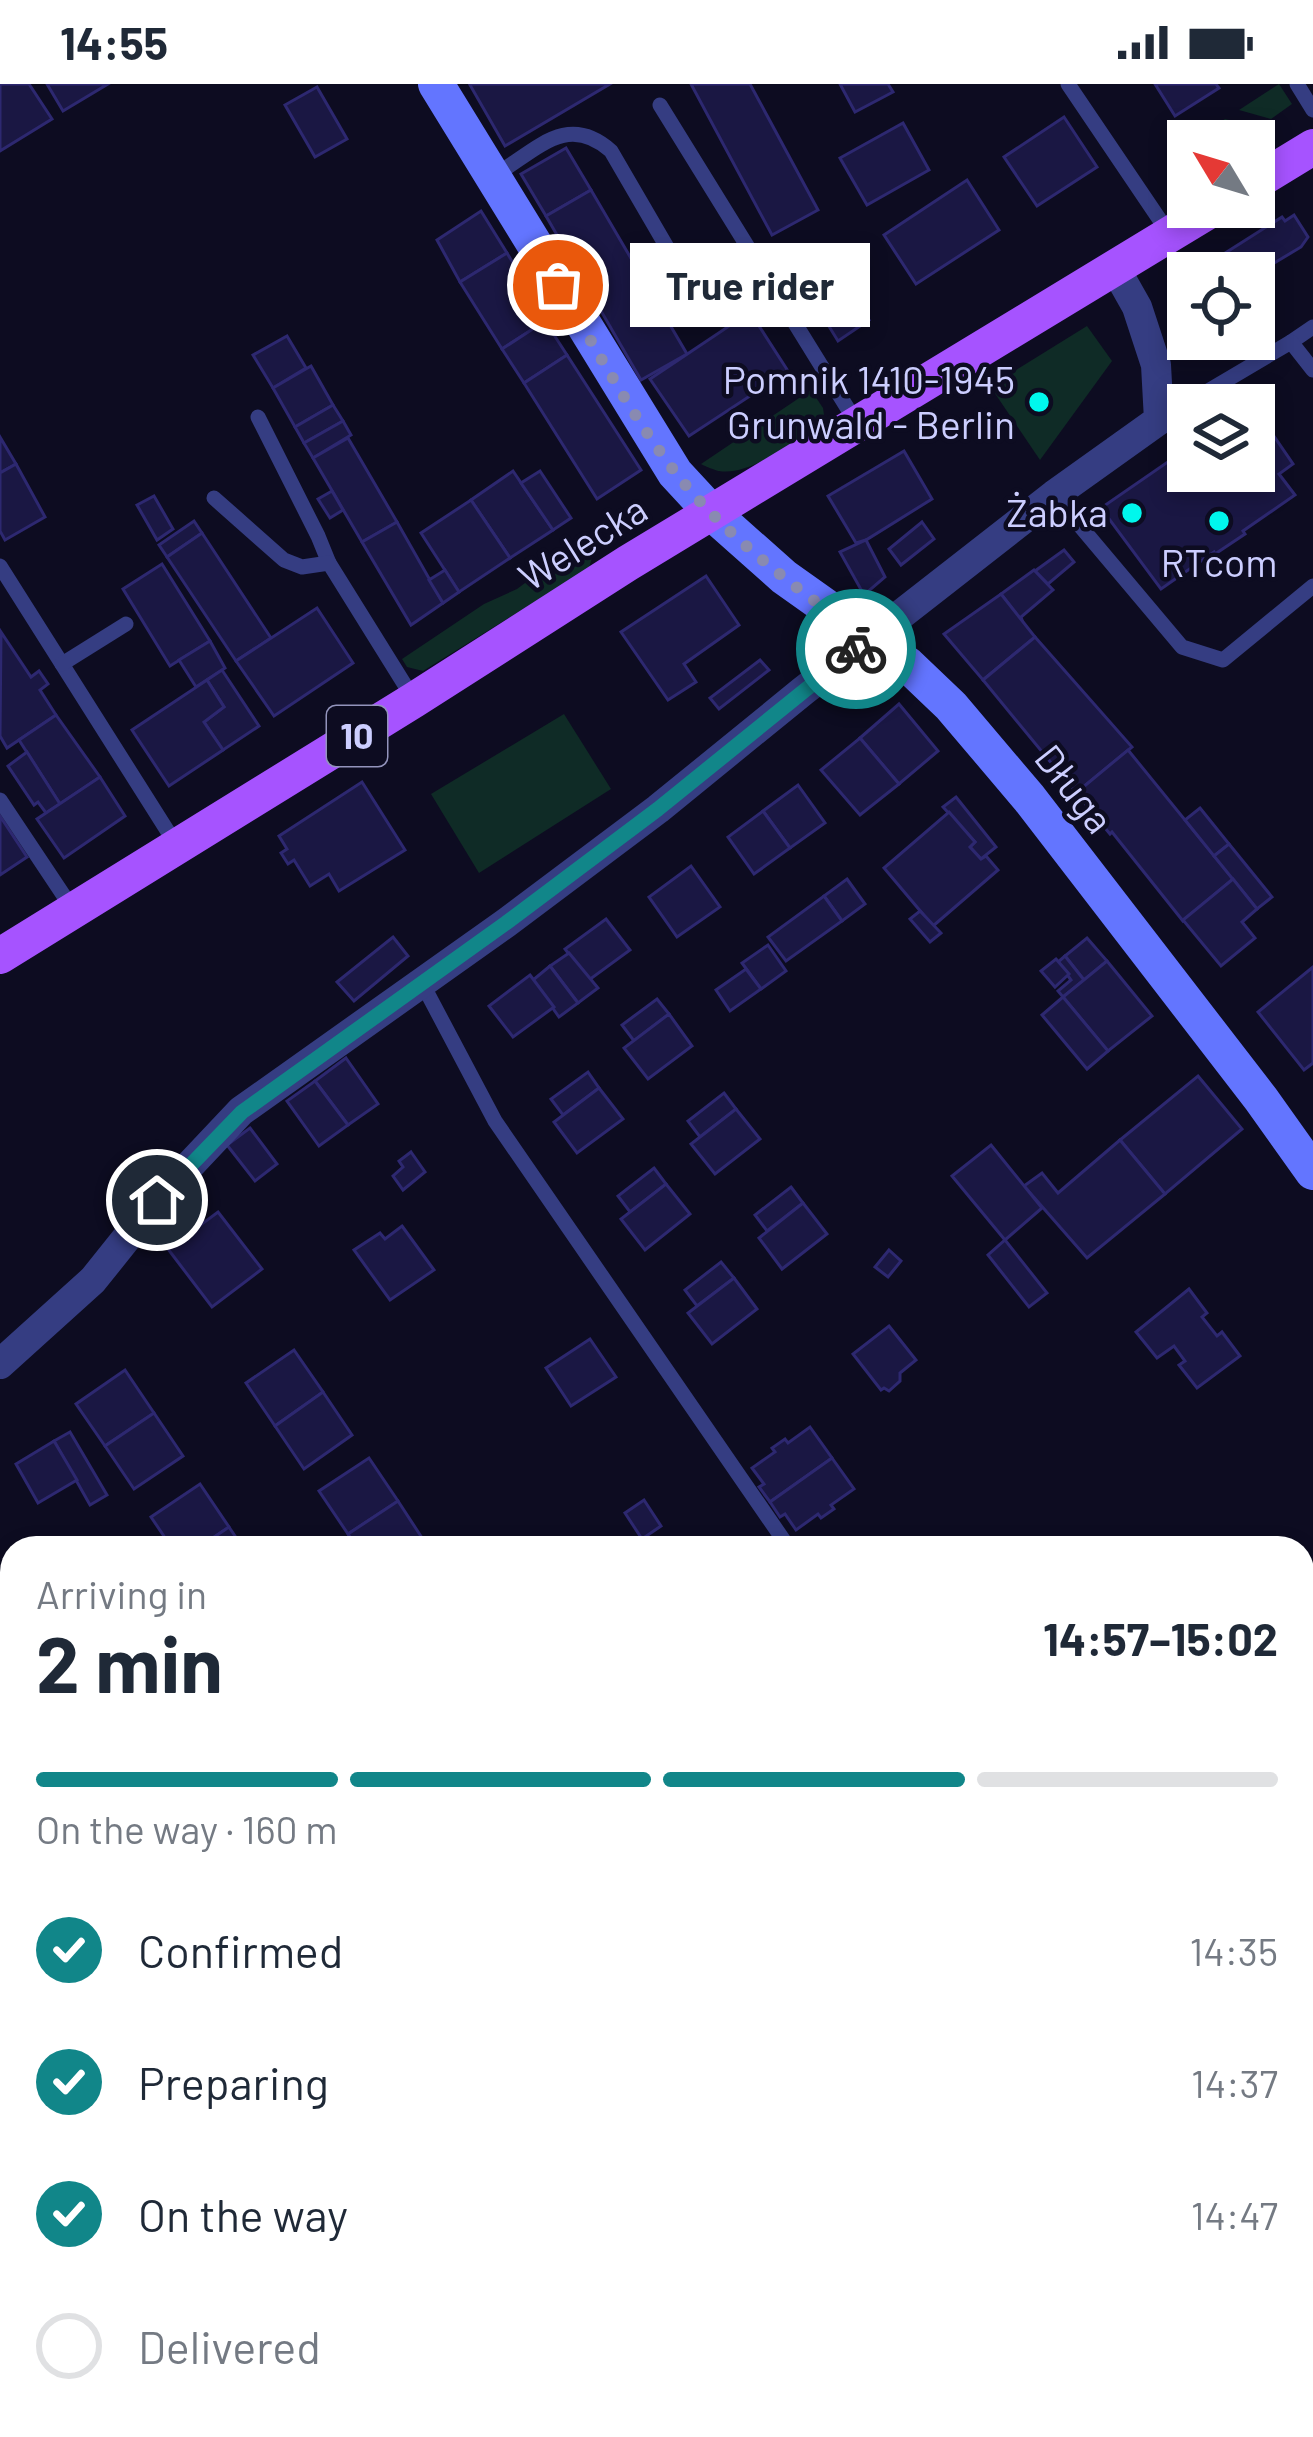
<!DOCTYPE html>
<meta charset="utf-8">
<style>
:root{--surface:#fff;--page:#f2f2f3;--text:#1f2937;--muted:#747a83;--line:#e0e1e3;--accent:#118689}
body{margin:0;font-family:Barlow,sans-serif;background:var(--page);color:var(--text);height:100vh;display:flex;flex-direction:column;font-size:45px;white-space:nowrap}
*{box-sizing:border-box;margin:0}
p{font-size:39px;color:var(--muted)}
.icon{flex:none;width:66px;height:66px;fill:none;stroke:currentColor;stroke-width:2;stroke-linecap:round;stroke-linejoin:round}
.map{position:relative;flex:1;overflow:hidden}
.details{position:absolute;left:0px;top:1452px;width:1314px;height:903px;display:flex;flex-direction:column;background:var(--surface);border-radius:36px 36px 0 0;box-shadow:0 6px 18px #0003}
.details>*{flex:none}
.needle{width:78px;rotate:308deg}
.tools{position:absolute;left:1167px;top:36px;display:grid;gap:24px}
.tools a{display:grid;place-items:center;width:108px;height:108px;border-radius:0px;background:var(--surface);box-shadow:0 6px 18px #0003;font-size:60px}
.pin{position:absolute;display:grid;place-items:center;width:102px;height:102px;color:#fff;margin:-51px;border:6px solid #fff;border-radius:50%;box-shadow:0 3px 12px #0007}
.courier{position:absolute;display:grid;place-items:center;width:120px;height:120px;margin:-60px;border:9px solid #118689;border-radius:50%;background:#fff;color:#222;box-shadow:0 3px 15px #0007}
.bubble{position:absolute;height:84px;border-radius:0px;background:var(--surface);box-shadow:0 6px 18px #0003;font-size:39px;font-weight:700;line-height:84px;text-align:center}
.overview em{font-style:normal;font-weight:700}
.overview div{display:flex;flex-direction:column-reverse}
.overview{display:flex;align-items:center;justify-content:space-between;height:204px;padding:0 36px}
h1{font-size:78px;font-weight:700;line-height:90px}
.bar{display:grid;grid-template-columns:repeat(4,1fr);gap:18px 12px;align-content:center;height:144px;padding:0 36px}
.bar i{height:15px;border-radius:9px;background:var(--line)}
.bar .on{background:var(--accent)}
.bar p{grid-column:span 4}
ol{padding:0 36px;list-style:none}
li{display:flex;align-items:center;gap:36px;height:132px}
li p{margin-inline-start:auto}
li .icon{padding:12px;border-radius:50%;background:var(--accent);color:#fff;stroke-width:4}
li:last-child{color:var(--muted)}
li i{width:66px;height:66px;border:6px solid var(--line);border-radius:50%}
.status{display:flex;justify-content:space-between;align-items:center;height:84px;padding:0 60px;background:var(--surface);direction:ltr}
.status svg{height:33px;fill:currentColor}
.map>svg:first-child{display:block}
.green{fill:#0f2b26}
.building{fill:#1a1743;stroke:#2d2870;stroke-width:3}
.lines{fill:none;stroke-linecap:round;stroke-linejoin:round}
.lane{stroke:#353d82;stroke-width:15}
.street{stroke:#353d82;stroke-width:30}
.secondary{stroke:#6375ff;stroke-width:36}
.primary{stroke:#a653ff;stroke-width:36}
.done{stroke:#898ab1;stroke-width:12;stroke-dasharray:0 21.6}
.route{stroke:#118689;stroke-width:15}
.poi-dot{fill:#00f7ed;stroke:#0d0c21;stroke-width:4.5}
.labels{text-anchor:middle;stroke-width:9;stroke-linejoin:round;paint-order:stroke}
.shield{fill:#0d0c21;stroke:#9394bc;stroke-width:3}
.shield-label{font-size:36px;font-weight:bold;fill:#ccceff}
.poi-label{font-size:39px;fill:#ccceff;stroke:#0d0c21;text-anchor:end}
.street-label{font-size:39px;fill:#ccceff;stroke:#0d0c21}
</style>
<div class="status"><b>14:55</b><svg viewBox="0 0 49 12"><path d="M0 12V9h3v3zM5 12V6h3v6zM10 12V3h3v9zM15 12V0h3v12zM26 1h20v11H26zM47 4h2v5h-2z"/></svg></div>
<div class="map">
<svg width="1313" height="2353" viewBox="0 0 1313 2353">
<rect width="100%" height="100%" fill="#0d0c21"/>
<g class="green">
<path d="M1279,0l13,20 -21,15 -32,-9z"/>
<path d="M1225,35l49,12 -20,18v-8h-62z"/>
<path d="M1087,242l25,35 -72,99 -50,-74z"/>
<path d="M811,306l12,18 2,14c-26,16 -75,55 -106,49 -2,0 -17,-6 -18,-7z"/>
<path d="M585,454l9,13 -5,17 -166,103 -16,-4 -5,-8 82,-55 33,-15z"/>
<path d="M564,630l47,75 -132,84 -48,-79z"/>
<path d="M12,1558v631l-12,-14v-608z"/>
</g>
<g class="building">
<path d="M0,0h29l23,35 -52,32z"/>
<path d="M47,0h61l-45,27z"/>
<path d="M472,0h138l-105,62 -35,-61z"/>
<path d="M691,0h59l68,126 -46,25z"/>
<path d="M840,0h48l5,8 -38,20z"/>
<path d="M1155,0h61l3,4 -44,28z"/>
<path d="M317,3l30,52 -32,18 -30,-52z"/>
<path d="M1064,33l33,50 -60,39 -33,-49z"/>
<path d="M903,39l26,47 -62,35 -27,-47z"/>
<path d="M566,64l25,42 -45,26 -25,-42z"/>
<path d="M967,96l32,50 -83,54 -32,-49z"/>
<path d="M591,106l96,164 -46,26 -95,-164z"/>
<path d="M481,127l26,42 -47,29 -23,-42z"/>
<path d="M1294,131l14,22 -7,10 -47,28v-2h-36l-7,-11 71,-45 3,4z"/>
<path d="M507,169l40,67 -45,29 -42,-67z"/>
<path d="M853,210l16,26 -31,21 -16,-26z"/>
<path d="M750,228l38,59 -99,65 -39,-57z"/>
<path d="M545,237l22,34 -43,28 -22,-34z"/>
<path d="M287,252l19,32 -33,20 -20,-33z"/>
<path d="M567,271l74,115 -44,29 -73,-116z"/>
<path d="M311,282l22,39 -38,22 -22,-39z"/>
<path d="M333,321l10,16 -39,22 -9,-16z"/>
<path d="M1254,323l39,57 -14,10 16,21 -52,36 2,3 -30,20 -1,-2 -53,37 -60,-81 87,-60v23h66z"/>
<path d="M343,337l8,14 -38,23 -9,-15z"/>
<path d="M0,353l16,27 -16,9z"/>
<path d="M348,354l49,84 -35,20 -49,-84z"/>
<path d="M904,367l28,48 -66,41 -10,3 -28,-47z"/>
<path d="M16,380l29,53 -40,23 -5,-9v-58z"/>
<path d="M513,387l40,59 -43,28 -39,-58z"/>
<path d="M540,387l31,47 -18,12 -32,-47z"/>
<path d="M332,407l11,19 -13,8 -12,-19z"/>
<path d="M154,412l19,33 -16,11 -20,-35z"/>
<path d="M471,416l39,58 -51,34 -38,-59z"/>
<path d="M194,437l8,12 -35,24 -8,-12z"/>
<path d="M397,438l46,81 -32,22 -49,-83z"/>
<path d="M922,438l12,17 -33,26 -12,-16z"/>
<path d="M202,449l69,105 -35,23 -69,-104z"/>
<path d="M866,456l19,37 -21,18 -24,-43z"/>
<path d="M1064,466l10,12 -26,22 -13,-13z"/>
<path d="M162,480l48,77 -40,25 -47,-77z"/>
<path d="M445,486l14,22 -16,11 -14,-23z"/>
<path d="M1034,486l19,20 -32,27 2,6 -22,-29z"/>
<path d="M706,492l33,49 -55,39 12,18 -28,18 -47,-68z"/>
<path d="M1001,510l34,43 -52,43 -39,-46z"/>
<path d="M317,524l36,55 -79,53 -38,-55z"/>
<path d="M1,548l30,45 8,-6 9,13 -8,6 16,25 -49,33 -7,-12z"/>
<path d="M1035,553l97,110 -56,46 -93,-113z"/>
<path d="M210,557l15,27 -29,19 -17,-27z"/>
<path d="M760,576l9,10 -50,39 -9,-11z"/>
<path d="M222,586l37,56 -36,24 -19,-28 20,-15 -17,-27z"/>
<path d="M207,596l17,27 -20,15 19,28 -54,36 -37,-56z"/>
<path d="M899,620l39,47 -39,33 -39,-46z"/>
<path d="M56,631l44,62 -40,27 -41,-64z"/>
<path d="M860,654l39,46 -39,31 -39,-45z"/>
<path d="M1128,666l105,129 -50,42 -71,-89 -2,2 -34,-41z"/>
<path d="M27,668l33,52 -14,9 -8,-11 -4,3 -26,-39z"/>
<path d="M100,693l25,39 -61,42 -27,-39z"/>
<path d="M362,698l43,68 -66,41 -10,-17 -19,12 -16,-26 -6,4 -7,-11 6,-4 -8,-13z"/>
<path d="M798,701l27,38 -35,25 -27,-37z"/>
<path d="M956,713l40,50 -15,12 -11,-12 5,-5 -32,-35z"/>
<path d="M1200,724l29,36 -15,12 -29,-36z"/>
<path d="M763,727l27,37 -36,26 -26,-37z"/>
<path d="M949,728l26,30 -5,5 11,12 5,-3 12,14 -65,56 -49,-58z"/>
<path d="M0,732l27,41 -27,18z"/>
<path d="M1229,760l43,53 -15,12 -43,-53z"/>
<path d="M691,782l29,41 -43,30 -28,-40z"/>
<path d="M847,795l18,25 -23,17 -18,-25z"/>
<path d="M1233,795l24,30 -15,13 13,16 -34,28 -38,-46z"/>
<path d="M824,812l18,25 -56,40 -18,-24z"/>
<path d="M920,827l21,22 -11,9 -20,-23z"/>
<path d="M606,835l24,31 -41,30 -24,-31z"/>
<path d="M393,853l15,19 -54,45 -17,-19z"/>
<path d="M1087,854l20,23 -23,19 -19,-24z"/>
<path d="M768,861l18,26 -25,18 -19,-26z"/>
<path d="M569,869l29,35 -20,15 -28,-37z"/>
<path d="M1065,872l19,24 -21,17 -5,-6 13,-11 -13,-18z"/>
<path d="M1056,875l13,15 -14,13 -14,-16z"/>
<path d="M1107,877l45,55 -44,35 -45,-54z"/>
<path d="M550,882l28,37 -19,14 -26,-37z"/>
<path d="M1313,883v96l-9,7 -46,-58z"/>
<path d="M746,885l15,20 -31,22 -14,-21z"/>
<path d="M530,891l24,32 -41,30 -24,-31z"/>
<path d="M1063,913l45,54 -21,18 -45,-54z"/>
<path d="M657,915l12,15 -35,27 -12,-16z"/>
<path d="M669,930l23,32 -44,33 -24,-31z"/>
<path d="M346,974l32,46 -30,21 -33,-44z"/>
<path d="M588,988l11,16 -36,27 -12,-16z"/>
<path d="M1198,992l44,53 -77,65 -45,-54z"/>
<path d="M315,997l33,44 -29,21 -32,-45z"/>
<path d="M599,1004l24,31 -46,34 -23,-31z"/>
<path d="M724,1009l12,16 -36,28 -12,-16z"/>
<path d="M736,1025l24,30 -45,35 -24,-30z"/>
<path d="M250,1044l27,36 -22,17 -28,-36z"/>
<path d="M1120,1056l45,54 -78,64 -63,-72 18,-13 16,20z"/>
<path d="M991,1061l51,63 -37,32 -53,-64z"/>
<path d="M411,1068l14,20 -22,18 -10,-14 10,-9 -4,-6z"/>
<path d="M654,1084l12,16 -36,28 -12,-16z"/>
<path d="M666,1100l24,30 -45,36 -24,-31z"/>
<path d="M791,1103l12,16 -36,28 -12,-16z"/>
<path d="M803,1119l24,31 -45,35 -23,-31z"/>
<path d="M218,1128l44,57 -50,38 -44,-58z"/>
<path d="M402,1142l32,44 -44,30 -36,-50 26,-17 5,6z"/>
<path d="M1005,1156l42,53 -18,14 -41,-52z"/>
<path d="M889,1166l12,11 -13,16 -13,-10z"/>
<path d="M721,1178l13,16 -37,28 -12,-16z"/>
<path d="M734,1194l23,31 -45,35 -24,-31z"/>
<path d="M1189,1205l18,24 -5,4 15,19 5,-4 18,24 -43,32 -18,-23 6,-4 -11,-15 -17,12 -21,-26z"/>
<path d="M889,1242l27,34 -16,13v8l-11,10 -5,-3 -3,2 -28,-36z"/>
<path d="M590,1255l26,38 -45,29 -25,-38z"/>
<path d="M294,1266l29,42 -48,34 -29,-43z"/>
<path d="M125,1286l29,43 -49,33 -29,-42z"/>
<path d="M323,1308l29,43 -48,34 -29,-43z"/>
<path d="M154,1329l29,43 -49,33 -29,-43z"/>
<path d="M810,1343l22,31 -62,44 -11,-15 5,-3 -12,-16 23,-16 -3,-4 13,-9 3,4z"/>
<path d="M70,1348l37,63 -17,10 -36,-64z"/>
<path d="M54,1357l23,39 -39,23 -22,-39z"/>
<path d="M369,1374l29,43 -50,33 -29,-43z"/>
<path d="M832,1374l22,31 -23,16 3,4 -13,9 -3,-4 -22,16 -11,-16 -5,3 -10,-15z"/>
<path d="M200,1400l29,43 -31,21h-26l-21,-31z"/>
<path d="M644,1416l17,26 -19,13 -17,-26z"/>
<path d="M398,1417l28,43 -6,4h-62l-10,-14z"/>
<path d="M229,1443l14,21h-45z"/>
<path d="M436,2343h18l33,10h-54z"/>
<path d="M832,2343l-6,7 -17,-5 -3,8h-33l1,-4 -16,-5z"/>
<path d="M925,2343l34,8 3,-7 29,9h-69z"/>
</g>
<g class="lines">
<g class="lane">
<path d="M1068,0l100,148"/>
<path d="M1297,0l16,26"/>
<path d="M660,21l196,317"/>
<path d="M495,91c42,-25 72,-63 116,-24l64,110"/>
<path d="M1291,258l22,-15"/>
<path d="M258,333l60,119 11,27"/>
<path d="M1159,336l132,-78 22,28"/>
<path d="M1054,411l128,152 41,13 90,-74"/>
<path d="M214,414l70,62 18,7 27,-4 84,135"/>
<path d="M0,482l177,280"/>
<path d="M62,580l64,-40"/>
<path d="M0,716l72,108"/>
<path d="M422,899l73,138 294,427"/>
</g>
<g class="street">
<path d="M0,1280l93,-84 64,-80 84,-89 265,-188 152,-114 145,-118 251,-196 105,-75 -3,-55 -19,-58 -22,-39"/>
<path d="M1145,2343l31,10"/>
<path d="M289,2353l13,-10"/>
</g>
<path class="secondary" d="M436,0l239,389 37,40 72,64 124,88 43,41 78,92 232,301 52,73"/>
<g class="primary">
<path d="M1254,99l59,-36"/>
<path d="M0,872l414,-256 214,-137 587,-356"/>
</g>
</g>
<g class="lines">
<path class="done" d="M558,201c37,61 73,130 117,187 48,62 128,123 194,167l-13,10"/>
<path class="route" d="M157,1116l85,-88 264,-189 152,-114 198,-160"/>
</g>
<g class="poi-dot">
<circle cx="1039" cy="318" r="12"/>
<circle cx="1132" cy="429" r="12"/>
<circle cx="1219" cy="437" r="12"/>
</g>
<g class="labels">
<rect class="shield" x="327" y="622" width="60" height="60" rx="9"/>
<g class="shield-label">
<text x="357" y="665">10</text>
</g>
<g class="poi-label">
<text x="1015" y="310">Pomnik 1410-1945<tspan x="1015" dy="45">Grunwald - Berlin</tspan></text>
<text x="1108" y="443">Żabka</text>
<text x="1219" y="493" text-anchor="middle">RTcom</text>
</g>
<g class="street-label">
<text transform="translate(583 459) rotate(-32)" y="14">Welecka</text>
<text transform="translate(1074 705) rotate(52)" y="14">Długa</text>
</g>
</g>
</svg>
<div class="tools">
<a><svg class="needle" viewBox="-14 -14 28 28"><path d="M0-13l5 13h-10z" fill="#e53935"/><path d="M0 13l5-13h-10z" fill="#747a83"/></svg></a>
<a><svg class="icon" aria-label="locate" viewBox="0 0 24 24"><circle cx="12" cy="12" r="6"/><path d="M12 2v4M12 18v4M2 12h4M18 12h4"/></svg></a>
<a><svg class="icon" aria-label="layers" viewBox="0 0 24 24"><path d="M12 4l9 5-9 5-9-5zM3 14l9 5 9-5"/></svg></a>
</div>
<div class="pin" style="left:558px;top:201px;background:#ea580c"><svg class="icon" aria-label="bag" viewBox="0 0 24 24"><path d="M5 8h14l-1 12H6zM9 8a3 3 0 0 1 6 0"/></svg></div>
<div class="pin" style="left:157px;top:1116px;background:#1f2937"><svg class="icon" aria-label="home" viewBox="0 0 24 24"><path d="M3 11l9-7 9 7M6 9v11h12V9"/></svg></div>
<div class="courier" style="left:856px;top:565px"><svg class="icon" aria-label="bike" viewBox="0 0 24 24"><circle cx="6" cy="16" r="4"/><circle cx="18" cy="16" r="4"/><path d="M6 16l4-8h5l3 8M10 8l3 8H6M13 5h3"/></svg></div>
<div class="bubble" style="left:630px;top:159px;width:240px">True rider</div>
<section class="details">
<div class="overview"><div><h1>2 min</h1><p>Arriving in</p></div><em>14:57–15:02</em></div>
<div class="bar"><i class="on"></i><i class="on"></i><i class="on"></i><i></i><p>On the way · 160 m</p></div>
<ol>
<li><svg class="icon" aria-label="check" viewBox="0 0 24 24"><path d="M5 12l5 5 9-10"/></svg>Confirmed<p>14:35</p></li>
<li><svg class="icon" aria-label="check" viewBox="0 0 24 24"><path d="M5 12l5 5 9-10"/></svg>Preparing<p>14:37</p></li>
<li><svg class="icon" aria-label="check" viewBox="0 0 24 24"><path d="M5 12l5 5 9-10"/></svg>On the way<p>14:47</p></li>
<li><i></i>Delivered</li>
</ol>
</section>
</div>
